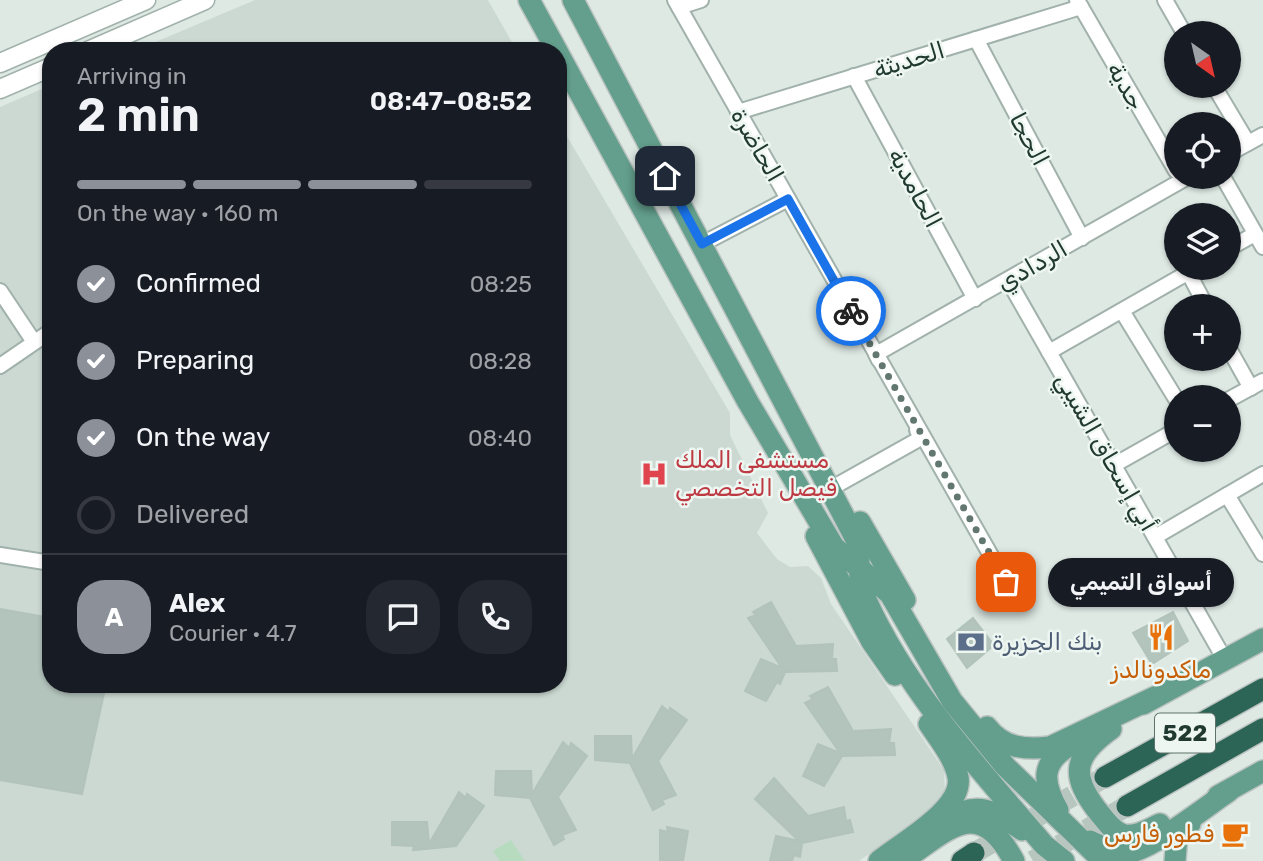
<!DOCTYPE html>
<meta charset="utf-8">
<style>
:root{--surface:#171b24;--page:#242831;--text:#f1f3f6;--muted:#9ea1a6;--line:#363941;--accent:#8c9099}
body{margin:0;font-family:Rubik,Cairo,sans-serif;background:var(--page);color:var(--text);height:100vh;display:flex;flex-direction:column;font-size:26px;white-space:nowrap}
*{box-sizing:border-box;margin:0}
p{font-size:23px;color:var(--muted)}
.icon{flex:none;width:38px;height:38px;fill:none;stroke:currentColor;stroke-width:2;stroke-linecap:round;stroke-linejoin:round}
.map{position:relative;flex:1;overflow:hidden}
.panel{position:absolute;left:42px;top:42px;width:525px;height:651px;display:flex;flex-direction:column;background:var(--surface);border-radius:28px;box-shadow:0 2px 5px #0004}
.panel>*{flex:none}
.needle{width:46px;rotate:146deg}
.buttons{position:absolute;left:1164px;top:21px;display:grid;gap:14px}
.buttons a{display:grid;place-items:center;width:77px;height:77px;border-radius:50%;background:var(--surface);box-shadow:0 2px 5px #0004;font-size:35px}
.pin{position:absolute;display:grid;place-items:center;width:60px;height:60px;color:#fff;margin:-30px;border-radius:14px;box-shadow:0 4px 10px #0006}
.courier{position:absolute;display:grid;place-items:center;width:70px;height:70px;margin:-35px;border:5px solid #1a73e8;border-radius:50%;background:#fff;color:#222;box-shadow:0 2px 9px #0007}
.bubble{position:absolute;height:49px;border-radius:24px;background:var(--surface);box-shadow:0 2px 5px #0004;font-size:23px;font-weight:600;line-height:49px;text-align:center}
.headline em{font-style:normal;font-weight:600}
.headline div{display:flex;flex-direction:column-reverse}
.headline{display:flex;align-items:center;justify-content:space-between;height:119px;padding:0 35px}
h1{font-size:46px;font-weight:600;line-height:52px}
.bar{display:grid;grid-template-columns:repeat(4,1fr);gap:10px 7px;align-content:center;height:84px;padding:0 35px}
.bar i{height:9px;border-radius:5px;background:var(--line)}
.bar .current{background:var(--accent)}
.bar p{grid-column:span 4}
.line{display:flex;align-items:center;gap:18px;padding:0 35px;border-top:2px solid var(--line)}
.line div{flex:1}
.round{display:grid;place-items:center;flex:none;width:74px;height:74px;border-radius:28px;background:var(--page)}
ol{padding:0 35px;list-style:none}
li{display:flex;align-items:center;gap:21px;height:77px}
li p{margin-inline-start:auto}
li .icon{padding:7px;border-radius:50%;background:var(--accent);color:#fff;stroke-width:4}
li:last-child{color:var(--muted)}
li i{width:38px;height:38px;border:4px solid var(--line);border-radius:50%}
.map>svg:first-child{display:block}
.built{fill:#ccd9d3}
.green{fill:#b7dbbf}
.building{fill:#b3c4bd;stroke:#b1c3ba;stroke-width:2}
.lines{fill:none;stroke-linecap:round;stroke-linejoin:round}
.motorway-tunnel{stroke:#b8c6c0;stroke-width:21;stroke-dasharray:21 10;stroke-linecap:butt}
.minor-casing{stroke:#a1b1ab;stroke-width:18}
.tertiary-casing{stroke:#a1b1ab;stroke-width:21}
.primary-casing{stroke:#bcc4c1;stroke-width:24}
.motorway-casing{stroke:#bcc4c1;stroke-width:24}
.minor{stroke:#fff;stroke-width:14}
.tertiary{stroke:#fff;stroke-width:18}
.primary{stroke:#639f8c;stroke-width:21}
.motorway{stroke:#2c6456;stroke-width:21}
.done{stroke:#627770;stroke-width:7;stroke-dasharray:0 12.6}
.route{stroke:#1a73e8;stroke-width:9}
.labels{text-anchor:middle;stroke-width:5;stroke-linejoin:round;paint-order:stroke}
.shield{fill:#eef6f2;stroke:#5e726b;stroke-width:2}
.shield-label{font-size:23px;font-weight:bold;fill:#203931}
.street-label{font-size:24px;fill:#203931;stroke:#eef6f2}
.health-label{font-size:24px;fill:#be3a42;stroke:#eef6f2;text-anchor:start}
.service-label{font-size:24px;fill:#4e5e75;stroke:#eef6f2;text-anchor:start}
.food-label{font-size:24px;fill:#c56008;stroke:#eef6f2}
</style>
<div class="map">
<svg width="1263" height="861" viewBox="0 0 1263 861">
<rect width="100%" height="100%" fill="#dee9e4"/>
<g class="built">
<path d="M255,0h233l29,51h-383z"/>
<path d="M51,85v599h507v-563l172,292v22l38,78 -11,20 20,26 13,8 18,-1 13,12 10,26 113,166 1,23 -16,18 -70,50h-859v-754z"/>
</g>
<path class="green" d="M511,840l14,21h-25l-7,-10z"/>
<g class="building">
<path d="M771,602l25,44 37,-2 -1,15h4l1,12 -52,1 -5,12 -3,-2 -11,19 -21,-10 16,-32 21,9 -34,-50 8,-3 -3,-3z"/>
<path d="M0,609l51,9v66h55l-24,110 -82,-14z"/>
<path d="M1173,612l15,29 -36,23 -19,-31z"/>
<path d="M973,618l21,27 -27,23 -20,-29z"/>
<path d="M828,687l25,44 38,-2 -2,14h5l1,12 -53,1 -18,30 -21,-10 15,-32 22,9 -35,-50 8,-4 -3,-3z"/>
<path d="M662,706l7,6 1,-4 17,12 -29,41 18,34 -14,5 2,4 -11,6 -23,-47 -35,-3v-24h36l1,23z"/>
<path d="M563,742l6,6 2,-5 16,13 -29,41 18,33 -14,5 2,4 -10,6 -24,-47 -35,-3 1,-24h35l1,23z"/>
<path d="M774,778l34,38 36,-9 2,14 4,-1 3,12 -51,11 -2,14 -6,-2 -2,6h-22l6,-25 23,5 -44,-42z"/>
<path d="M459,792l7,6 1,-4 17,12 -28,40 -43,4 1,-4 -22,-1v-23h35l2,22z"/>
<path d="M667,827l21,4 -5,30h-23v-31l8,2z"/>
</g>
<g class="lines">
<g class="motorway-tunnel">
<path d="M974,853l131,-76"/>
<path d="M1033,861l94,-55"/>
</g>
<defs>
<g id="minor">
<path d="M675,0l331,582"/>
<path d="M1077,0l99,171"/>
<path d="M1165,0l19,33"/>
<path d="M679,7l22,-7"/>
<path d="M976,39l106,199"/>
<path d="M854,76l121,223"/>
<path d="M1214,86l34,57"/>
<path d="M738,112l343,-105"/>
<path d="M1228,154l35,-19"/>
<path d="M1223,177l40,70"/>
<path d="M702,244l86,-45"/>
<path d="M1228,249l27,-15"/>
<path d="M1188,272l18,34"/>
<path d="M1008,280l217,380"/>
<path d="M0,291l34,51"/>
<path d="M1122,311l54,88"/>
<path d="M1228,347l23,41"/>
<path d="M1049,352l147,-84"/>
<path d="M879,360l-3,-6 312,-177"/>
<path d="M0,366l51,-35"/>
<path d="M1228,400l35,-19"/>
<path d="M1114,465l62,-35"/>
<path d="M839,484l82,-46 -4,-8"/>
<path d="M1227,495l36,59"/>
<path d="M1155,537l108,-63"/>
<path d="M0,555l51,8"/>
</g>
<g id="tertiary">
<path d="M88,51l117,-51"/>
<path d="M0,63l146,-63"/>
<path d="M0,89l51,-22"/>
</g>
<g id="primary">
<path d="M529,0l28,51"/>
<path d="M573,0l286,545c-1,19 0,39 8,57 42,92 113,167 177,243l20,16"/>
<path d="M558,53l190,349 86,145 56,47 62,107 53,65 98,95"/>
<path d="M860,522l45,78"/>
<path d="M816,536l56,106 23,33"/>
<path d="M1143,704l120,-65"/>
<path d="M987,727c16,21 38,23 63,20l105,-50"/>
<path d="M1111,729c-39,28 -41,47 -11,85 7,8 13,18 24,21 13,2 25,-6 36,-11"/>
<path d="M1218,796l45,-25"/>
<path d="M1058,810c-16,-28 -18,-48 14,-66"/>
<path d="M939,825c35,-25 50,-18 83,5"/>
<path d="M1090,841c11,5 23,13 36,12 23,-1 82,-48 103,-62"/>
<path d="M879,861c22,-18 85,-52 79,-84 -3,-18 -19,-38 -29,-53"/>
<path d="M902,861c46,-30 76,-68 112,0"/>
<path d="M1175,861l2,-25 13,-12"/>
</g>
<g id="motorway">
<path d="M1105,777l158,-88"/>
<path d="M1127,806l136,-77"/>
<path d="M962,861l12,-8"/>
</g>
</defs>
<use href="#minor" class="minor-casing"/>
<use href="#tertiary" class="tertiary-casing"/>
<use href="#primary" class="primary-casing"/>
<use href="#motorway" class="motorway-casing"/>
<use href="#minor" class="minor"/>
<use href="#tertiary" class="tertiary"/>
<use href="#primary" class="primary"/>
<use href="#motorway" class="motorway"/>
</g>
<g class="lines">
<path class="done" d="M851,311l155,271"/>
<path class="route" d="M665,176l37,68 86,-45 63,112"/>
</g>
<defs>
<symbol id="hospital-bare" viewBox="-9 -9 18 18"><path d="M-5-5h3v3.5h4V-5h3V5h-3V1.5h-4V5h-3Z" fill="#e0444e" stroke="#eef6f2" stroke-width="2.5" paint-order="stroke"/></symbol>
<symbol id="restaurant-bare" viewBox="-9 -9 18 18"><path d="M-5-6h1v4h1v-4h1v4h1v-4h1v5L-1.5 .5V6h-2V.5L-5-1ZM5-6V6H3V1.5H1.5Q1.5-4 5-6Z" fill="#e8710a" stroke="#eef6f2" stroke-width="2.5" paint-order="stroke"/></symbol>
<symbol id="bank-bare" viewBox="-9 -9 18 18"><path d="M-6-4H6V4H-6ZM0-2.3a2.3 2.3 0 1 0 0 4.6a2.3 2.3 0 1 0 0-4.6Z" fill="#5c6f8a" stroke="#eef6f2" stroke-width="2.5" paint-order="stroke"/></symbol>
<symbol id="cafe-bare" viewBox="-9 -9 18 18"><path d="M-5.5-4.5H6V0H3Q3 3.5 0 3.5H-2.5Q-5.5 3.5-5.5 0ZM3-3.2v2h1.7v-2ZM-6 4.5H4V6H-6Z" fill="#e8710a" stroke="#eef6f2" stroke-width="2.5" paint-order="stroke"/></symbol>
</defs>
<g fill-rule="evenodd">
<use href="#hospital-bare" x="635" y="455" width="38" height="38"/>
<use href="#restaurant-bare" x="1142" y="618" width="38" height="38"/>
<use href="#bank-bare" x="952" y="623" width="38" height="38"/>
<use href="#cafe-bare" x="1216" y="815" width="38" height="38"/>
</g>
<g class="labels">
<rect class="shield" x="1155" y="713.5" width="60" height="39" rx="5"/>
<g class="shield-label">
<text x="1185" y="741">522</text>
</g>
<g class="street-label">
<text transform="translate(909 60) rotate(-17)" y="8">الحديثة</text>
<text transform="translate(1126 86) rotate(60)" y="8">جدية</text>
<text transform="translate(1029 139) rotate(62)" y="8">الحجا</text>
<text transform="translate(757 145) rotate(60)" y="8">الحاضرة</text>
<text transform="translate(915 188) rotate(62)" y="8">الحامدية</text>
<text transform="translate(1032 266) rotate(-30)" y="8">الردادي</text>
<text transform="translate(1106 452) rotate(60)" y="8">أبي إسحاق الشيبي</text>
</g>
<g class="health-label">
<text x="675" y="468">مستشفى الملك<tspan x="675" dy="28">فيصل التخصصي</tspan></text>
</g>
<g class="service-label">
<text x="992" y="650">بنك الجزيرة</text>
</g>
<g class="food-label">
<text x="1161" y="678">ماكدونالدز</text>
<text x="1214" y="842" text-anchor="end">فطور فارس</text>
</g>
</g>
</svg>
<div class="buttons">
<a><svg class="needle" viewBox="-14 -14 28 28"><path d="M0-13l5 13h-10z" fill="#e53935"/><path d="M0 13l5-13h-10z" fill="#9ea1a6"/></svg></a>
<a><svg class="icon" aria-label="locate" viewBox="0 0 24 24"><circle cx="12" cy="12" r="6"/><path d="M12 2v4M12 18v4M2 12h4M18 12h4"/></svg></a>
<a><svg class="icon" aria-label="layers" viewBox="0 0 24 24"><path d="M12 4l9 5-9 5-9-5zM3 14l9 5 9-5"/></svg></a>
<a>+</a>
<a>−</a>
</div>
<div class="pin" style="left:1006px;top:582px;background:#ea580c"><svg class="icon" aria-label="bag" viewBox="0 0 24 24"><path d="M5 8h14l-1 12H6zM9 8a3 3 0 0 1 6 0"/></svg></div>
<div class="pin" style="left:665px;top:176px;background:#1f2937"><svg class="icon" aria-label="home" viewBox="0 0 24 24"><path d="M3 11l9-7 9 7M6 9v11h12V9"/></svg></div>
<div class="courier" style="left:851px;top:311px"><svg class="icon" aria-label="bike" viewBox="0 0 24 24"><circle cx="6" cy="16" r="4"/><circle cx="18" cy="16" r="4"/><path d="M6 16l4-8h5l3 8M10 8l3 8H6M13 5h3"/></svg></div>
<div class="bubble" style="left:1048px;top:558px;width:186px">أسواق التميمي</div>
<section class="panel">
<div class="headline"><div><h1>2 min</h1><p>Arriving in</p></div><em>08:47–08:52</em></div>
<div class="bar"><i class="current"></i><i class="current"></i><i class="current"></i><i></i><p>On the way · 160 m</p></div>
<ol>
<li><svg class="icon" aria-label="check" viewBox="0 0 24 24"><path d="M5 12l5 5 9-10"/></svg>Confirmed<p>08:25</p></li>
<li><svg class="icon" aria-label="check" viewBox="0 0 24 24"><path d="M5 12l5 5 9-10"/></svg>Preparing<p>08:28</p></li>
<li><svg class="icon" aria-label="check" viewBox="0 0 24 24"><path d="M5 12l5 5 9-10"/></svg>On the way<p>08:40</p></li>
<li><i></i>Delivered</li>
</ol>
<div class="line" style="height:126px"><b class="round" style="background:var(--accent);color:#fff">A</b><div><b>Alex</b><p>Courier · 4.7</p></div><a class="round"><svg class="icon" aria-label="chat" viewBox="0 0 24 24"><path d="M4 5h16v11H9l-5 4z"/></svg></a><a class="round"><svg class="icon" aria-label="phone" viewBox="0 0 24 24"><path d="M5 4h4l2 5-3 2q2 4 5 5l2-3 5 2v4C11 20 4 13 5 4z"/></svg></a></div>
</section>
</div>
